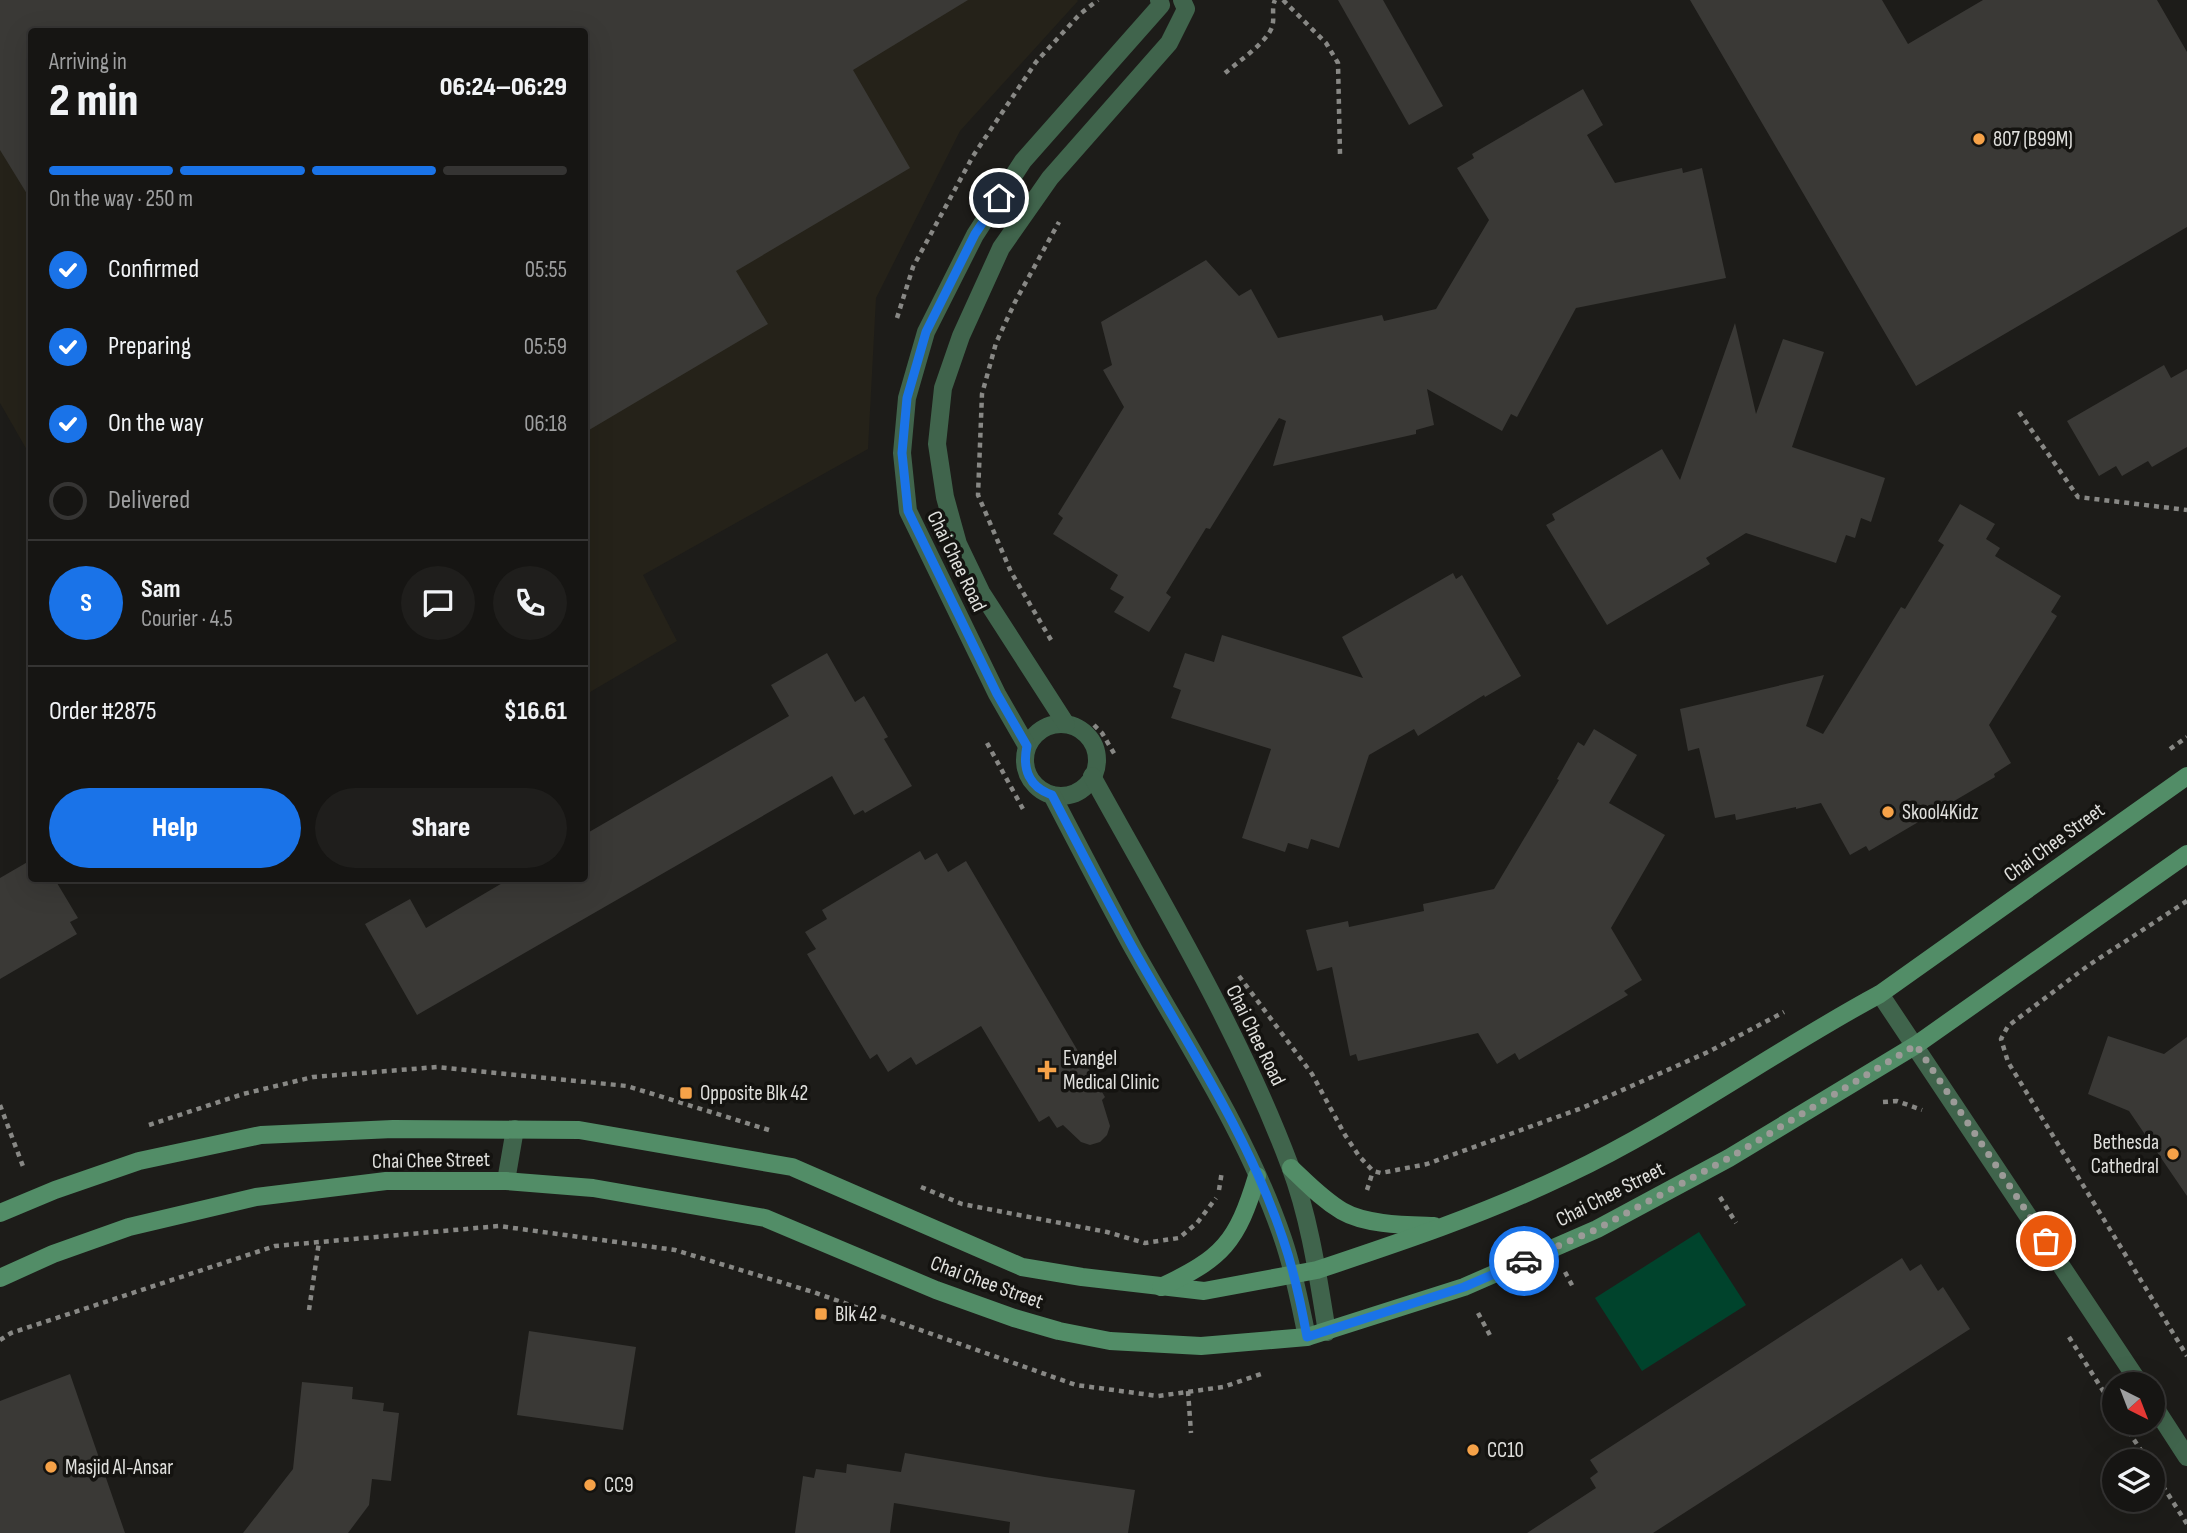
<!DOCTYPE html>
<meta charset="utf-8">
<style>
:root{--surface:#161513;--page:#1f1e1c;--text:#f1f3f6;--muted:#9e9fa0;--line:#353433;--accent:#1a73e8}
body{margin:0;font-family:"Sofia Sans Condensed",sans-serif;background:var(--page);color:var(--text);height:100vh;display:flex;flex-direction:column;font-size:26px;white-space:nowrap}
*{box-sizing:border-box;margin:0}
p{font-size:23px;color:var(--muted)}
.icon{flex:none;width:38px;height:38px;fill:none;stroke:currentColor;stroke-width:2;stroke-linecap:round;stroke-linejoin:round}
.map{position:relative;flex:1;overflow:hidden}
.side{position:absolute;left:28px;top:28px;width:560px;height:854px;display:flex;flex-direction:column;background:var(--surface);border-radius:7px;box-shadow:0 7px 28px #0002,0 0 0 2px var(--line)}
.side>*{flex:none}
.needle{width:46px;rotate:138deg}
.tools{position:absolute;left:2102px;top:1372px;display:grid;gap:14px}
.tools a{display:grid;place-items:center;width:63px;height:63px;border-radius:50%;background:var(--surface);box-shadow:0 7px 28px #0002,0 0 0 2px var(--line);font-size:35px}
.pin{position:absolute;display:grid;place-items:center;width:60px;height:60px;color:#fff;margin:-30px;border:4px solid #fff;border-radius:50%;box-shadow:0 2px 7px #0007}
.courier{position:absolute;display:grid;place-items:center;width:70px;height:70px;margin:-35px;border:5px solid #1a73e8;border-radius:50%;background:#fff;color:#222;box-shadow:0 2px 9px #0007}
.headline em{font-style:normal;font-weight:800}
.headline div{display:flex;flex-direction:column-reverse}
.headline{display:flex;align-items:center;justify-content:space-between;height:119px;padding:0 21px}
h1{font-size:46px;font-weight:800;line-height:52px}
.bar{display:grid;grid-template-columns:repeat(4,1fr);gap:10px 7px;align-content:center;height:84px;padding:0 21px}
.bar i{height:9px;border-radius:5px;background:var(--line)}
.bar .current{background:var(--accent)}
.bar p{grid-column:span 4}
.line{display:flex;align-items:center;gap:18px;padding:0 21px;border-top:2px solid var(--line)}
.line div{flex:1}
.round{display:grid;place-items:center;flex:none;width:74px;height:74px;border-radius:37px;background:var(--page)}
ol{padding:0 21px;list-style:none}
li{display:flex;align-items:center;gap:21px;height:77px}
li p{margin-inline-start:auto}
li .icon{padding:7px;border-radius:50%;background:var(--accent);color:#fff;stroke-width:4}
li:last-child{color:var(--muted)}
li i{width:38px;height:38px;border:4px solid var(--line);border-radius:50%}
.cta{display:flex;gap:14px;margin-top:auto;padding:14px 21px}
.cta a{flex:1;height:80px;border-radius:42px;background:var(--accent);color:#fff;font-size:28px;font-weight:800;line-height:80px;text-align:center}
.cta a+a{background:var(--page);color:var(--text)}
.map>svg:first-child{display:block}
.built{fill:#252219}
.green{fill:#00432c}
.building{fill:#3a3936}
.lines{fill:none;stroke-linecap:round;stroke-linejoin:round}
.path{stroke:#888885;stroke-width:4.5;stroke-dasharray:5 5;stroke-linecap:butt}
.lane{stroke:#40644c;stroke-width:18}
.street{stroke:#40644c;stroke-width:18}
.secondary{stroke:#528d67;stroke-width:18}
.done{stroke:#9c9b98;stroke-width:7;stroke-dasharray:0 12.6}
.route{stroke:#1a73e8;stroke-width:9}
.poi-dot{fill:#f6a248;stroke:#141310;stroke-width:2.5}
.labels{text-anchor:middle;stroke-width:7;stroke-linejoin:round;paint-order:stroke}
.poi-label{font-size:21px;fill:#e0e0dd;stroke:#141310;text-anchor:start}
.street-label{font-size:21px;fill:#e0e0dd;stroke:#141310}
</style>
<div class="map">
<svg width="2187" height="1533" viewBox="0 0 2187 1533">
<rect width="100%" height="100%" fill="#1d1c19"/>
<path class="built" d="M0,0h1077l1,1 -118,130 -84,167 -8,151 -225,126 34,66 -92,54 -1,-663h-552l-1,425 -31,-54z"/>
<path class="green" d="M1699,1232l47,73 -104,66 -47,-73z"/>
<g class="building">
<path d="M0,0h968l-115,70 57,98 -174,103 32,53 -184,109v-401h-552v170l-32,-52z"/>
<path d="M1338,0h45l60,106 -34,19z"/>
<path d="M1690,0h192l26,44 75,-44h174l30,52v175l-271,159z"/>
<path d="M1583,89l20,36 -16,10 28,48 67,-15 1,5 19,-5 24,110 -150,30 -59,109 -6,-3 -9,17 -75,-42 7,36 -18,5v4l-143,32 13,-45 -7,-3 -69,111 -4,-1 -40,65 5,4 -22,35 -35,-20 10,-15 -14,-8 8,-14 -65,-41 10,-16 -5,-4 66,-107 -21,-37 9,-5 -11,-43 105,-62 33,36 12,-7 27,49 104,-23 2,6 52,-12 53,-89 -32,-52 17,-10 -2,-4z"/>
<path d="M1735,323l21,91 27,-75 41,13 -32,95 93,31 -14,44 -10,-4 -6,20 -9,-3 -10,28 -90,-30 -40,25 4,6 -103,61 -61,-100 9,-5 -3,-6 110,-65 18,31z"/>
<path d="M2164,365l7,13 16,-9v78l-35,20 -4,-6 -26,15 -6,-10 -17,10 -32,-55z"/>
<path d="M1960,504l35,20 -9,15 14,9 -5,8 66,40 -10,16 6,4 -68,109 22,38 -17,11 1,3 -126,74 -3,-5 -16,9 -29,-52 -25,6v-2l-60,13 -1,-6 -20,4 -16,-70 -11,3 -8,-42 144,-34 -18,51 17,8 78,-127 4,2 39,-64 -6,-4z"/>
<path d="M1453,573l3,6 6,-4 59,101 -36,21 -1,-2 -66,41 -4,-7 -45,26 -30,93 -28,-9 -3,10 -20,-6 -3,9 -43,-14 29,-89 -100,-31 10,-28 -8,-3 12,-34 29,9 8,-27 141,43 -21,-41z"/>
<path d="M827,653l28,49 9,-6 24,41 -4,2 28,47 -47,27 -2,-3 -9,5 -22,-39 -415,239 -52,-91 45,-25 16,29 85,-50h73v-43l205,-119 -18,-31z"/>
<path d="M1594,729l43,26 -28,48 56,32 -54,93 31,52 -18,11 4,4 -109,65 -4,-7 -18,11 -19,-31 -120,28 -2,-7 -6,2 -18,-89 -15,4 -11,-41 42,-9 1,6 75,-16 -1,-7 71,-15 65,-109 -2,-1 21,-37 6,4z"/>
<path d="M920,851l5,9 12,-7 11,19 18,-11 139,236 -3,3 8,26 -3,9 -7,7 -10,3 -9,-3 -18,-17 -6,3 -8,-12 -10,6 -58,-96 -65,39 -5,-8 -23,15 -11,-18 -7,5 -63,-105 9,-5 -11,-17 22,-13 -5,-9z"/>
<path d="M31,860l1,18h22l24,40 -8,4 7,12 -77,45v-101z"/>
<path d="M2108,1036l56,18 23,-17v159l-58,-85 -41,-17z"/>
<path d="M1902,1258l8,13 11,-7 17,27 5,-4 27,42 -317,204h-126l69,-45 -6,-10 8,-6 -8,-12z"/>
<path d="M529,1331l107,16 -13,83 -106,-15z"/>
<path d="M70,1374l55,159h-125v-132z"/>
<path d="M302,1382l51,5 -1,12 32,4 -1,8 16,2 -8,68 -19,-2 -3,26 -21,28h-105l50,-64z"/>
<path d="M905,1453l140,24 90,13 -7,43h-119l1,-11 -116,-19 -4,30h-95l8,-57 11,2 2,-9 30,4 1,-9 54,8z"/>
</g>
<g class="lines">
<g class="path">
<path d="M1283,0l43,43 12,20 2,91"/>
<path d="M1225,73c13,-11 42,-31 47,-46 3,-9 -1,-18 3,-27"/>
<path d="M897,318l16,-51 60,-111 63,-94 44,-48 18,-14"/>
<path d="M2019,412l59,85 109,13"/>
<path d="M1051,640l-40,-68 -33,-77 4,-101 14,-51 19,-41 44,-80"/>
<path d="M1094,725l8,8 13,22"/>
<path d="M987,743l36,66"/>
<path d="M2170,749l17,-12"/>
<path d="M2187,901l-98,64 -81,61 -7,13 7,23 179,294"/>
<path d="M1239,976l73,98 33,61 14,21 14,15 8,2 46,-9 155,-56 126,-56 76,-40"/>
<path d="M1883,1102l14,-1 25,9"/>
<path d="M0,1105l24,64"/>
<path d="M149,1125l94,-31 70,-17 124,-10 190,19 142,44"/>
<path d="M921,1187l41,17 145,28 38,11 34,-5 18,-15 19,-25"/>
<path d="M1219,1190l3,-19"/>
<path d="M1367,1190l6,-19"/>
<path d="M1720,1197l16,26"/>
<path d="M1565,1272l8,15"/>
<path d="M309,1310l10,-68"/>
<path d="M1478,1313l14,26"/>
<path d="M2069,1337l45,71"/>
<path d="M0,1340l11,-7 264,-87 224,-20 176,24 138,42 263,93 82,11 65,-9 41,-14"/>
<path d="M1188,1391l3,42"/>
<path d="M2123,1423l25,38"/>
<path d="M2152,1469l35,55"/>
</g>
<path class="lane" d="M506,1181l9,-52"/>
<g class="street">
<circle cx="1061" cy="760" r="36"/>
<path d="M1066,724l-85,-132 -23,-48 -13,-47 -8,-53 6,-56 18,-52 40,-88 49,-70 119,-135 17,-34 -4,-9"/>
<path d="M1027,746l-30,-52 -89,-183 -6,-58 5,-55 19,-66 49,-97 48,-74 138,-156 -2,-5"/>
<path d="M1092,776c70,127 147,254 198,390 20,53 28,111 37,166"/>
<path d="M1052,795c27,52 54,104 82,155 53,94 114,186 149,289 11,32 17,65 24,98"/>
<path d="M1880,994l260,390"/>
<path d="M2152,1403l35,54"/>
</g>
<g class="secondary">
<path d="M1291,1168c16,15 31,31 51,43 24,14 65,14 92,15"/>
<path d="M0,1213l55,-23 84,-29 122,-26 132,-6 186,1 213,37 230,100 60,10 122,14 113,-21c84,-28 168,-56 249,-95 110,-52 208,-124 314,-181l307,-218"/>
<path d="M0,1278l53,-24 76,-27 127,-30 130,-16h120l87,7 172,30 171,72 78,28 45,13 51,10 91,5 106,-9 157,-50 133,-58 132,-71 187,-113 271,-191"/>
<path d="M1161,1287c62,-29 76,-45 96,-111"/>
</g>
</g>
<g class="lines">
<path class="done" d="M1524,1261l73,-32 132,-71 187,-113 130,196"/>
<path class="route" d="M999,198l-24,36 -49,98 -19,66 -5,55 6,58 89,183 30,52c-5,23 2,41 25,49 27,52 54,104 82,155 53,94 115,186 149,289 11,32 18,65 24,98l157,-50 60,-26"/>
</g>
<g class="poi-dot">
<circle cx="1979" cy="139" r="7"/>
<circle cx="1888" cy="812" r="7"/>
<path d="M1043.5 1059.5h7v7h7v7h-7v7h-7v-7h-7v-7h7z"/>
<rect x="679" y="1086" width="14" height="14" rx="3.5"/>
<circle cx="2173" cy="1154" r="7"/>
<rect x="814" y="1307" width="14" height="14" rx="3.5"/>
<circle cx="1473" cy="1450" r="7"/>
<circle cx="51" cy="1467" r="7"/>
<circle cx="590" cy="1485" r="7"/>
</g>
<g class="labels">
<g class="poi-label">
<text x="1993" y="146">807 (B99M)</text>
<text x="1902" y="819">Skool4Kidz</text>
<text x="1063" y="1065">Evangel<tspan x="1063" dy="24">Medical Clinic</tspan></text>
<text x="700" y="1100">Opposite Blk 42</text>
<text x="2159" y="1149" text-anchor="end">Bethesda<tspan x="2159" dy="24">Cathedral</tspan></text>
<text x="835" y="1321">Blk 42</text>
<text x="1487" y="1457">CC10</text>
<text x="65" y="1474">Masjid Al-Ansar</text>
<text x="604" y="1492">CC9</text>
</g>
<g class="street-label">
<text transform="translate(957 561) rotate(64)" y="7">Chai Chee Road</text>
<text transform="translate(2054 842) rotate(-36)" y="7">Chai Chee Street</text>
<text transform="translate(1256 1035) rotate(64)" y="7">Chai Chee Road</text>
<text transform="translate(431 1160) rotate(-1)" y="7">Chai Chee Street</text>
<text transform="translate(1610 1194) rotate(-27)" y="7">Chai Chee Street</text>
<text transform="translate(987 1282) rotate(20)" y="7">Chai Chee Street</text>
</g>
</g>
</svg>
<div class="tools">
<a><svg class="needle" viewBox="-14 -14 28 28"><path d="M0-13l5 13h-10z" fill="#e53935"/><path d="M0 13l5-13h-10z" fill="#9e9fa0"/></svg></a>
<a><svg class="icon" aria-label="layers" viewBox="0 0 24 24"><path d="M12 4l9 5-9 5-9-5zM3 14l9 5 9-5"/></svg></a>
</div>
<div class="pin" style="left:2046px;top:1241px;background:#ea580c"><svg class="icon" aria-label="bag" viewBox="0 0 24 24"><path d="M5 8h14l-1 12H6zM9 8a3 3 0 0 1 6 0"/></svg></div>
<div class="pin" style="left:999px;top:198px;background:#1f2937"><svg class="icon" aria-label="home" viewBox="0 0 24 24"><path d="M3 11l9-7 9 7M6 9v11h12V9"/></svg></div>
<div class="courier" style="left:1524px;top:1261px"><svg class="icon" aria-label="car" viewBox="0 0 24 24"><path d="M5 17H2v-5l4-1 3-4h7l3 4 3 1v5h-3M9 17h6M6 11h13"/><circle cx="7" cy="17" r="2"/><circle cx="17" cy="17" r="2"/></svg></div>
<section class="side">
<div class="headline"><div><h1>2 min</h1><p>Arriving in</p></div><em>06:24–06:29</em></div>
<div class="bar"><i class="current"></i><i class="current"></i><i class="current"></i><i></i><p>On the way · 250 m</p></div>
<ol>
<li><svg class="icon" aria-label="check" viewBox="0 0 24 24"><path d="M5 12l5 5 9-10"/></svg>Confirmed<p>05:55</p></li>
<li><svg class="icon" aria-label="check" viewBox="0 0 24 24"><path d="M5 12l5 5 9-10"/></svg>Preparing<p>05:59</p></li>
<li><svg class="icon" aria-label="check" viewBox="0 0 24 24"><path d="M5 12l5 5 9-10"/></svg>On the way<p>06:18</p></li>
<li><i></i>Delivered</li>
</ol>
<div class="line" style="height:126px"><b class="round" style="background:var(--accent);color:#fff">S</b><div><b>Sam</b><p>Courier · 4.5</p></div><a class="round"><svg class="icon" aria-label="chat" viewBox="0 0 24 24"><path d="M4 5h16v11H9l-5 4z"/></svg></a><a class="round"><svg class="icon" aria-label="phone" viewBox="0 0 24 24"><path d="M5 4h4l2 5-3 2q2 4 5 5l2-3 5 2v4C11 20 4 13 5 4z"/></svg></a></div>
<div class="line" style="height:91px"><div>Order #2875</div><b>$16.61</b></div>
<div class="cta"><a>Help</a><a>Share</a></div>
</section>
</div>
